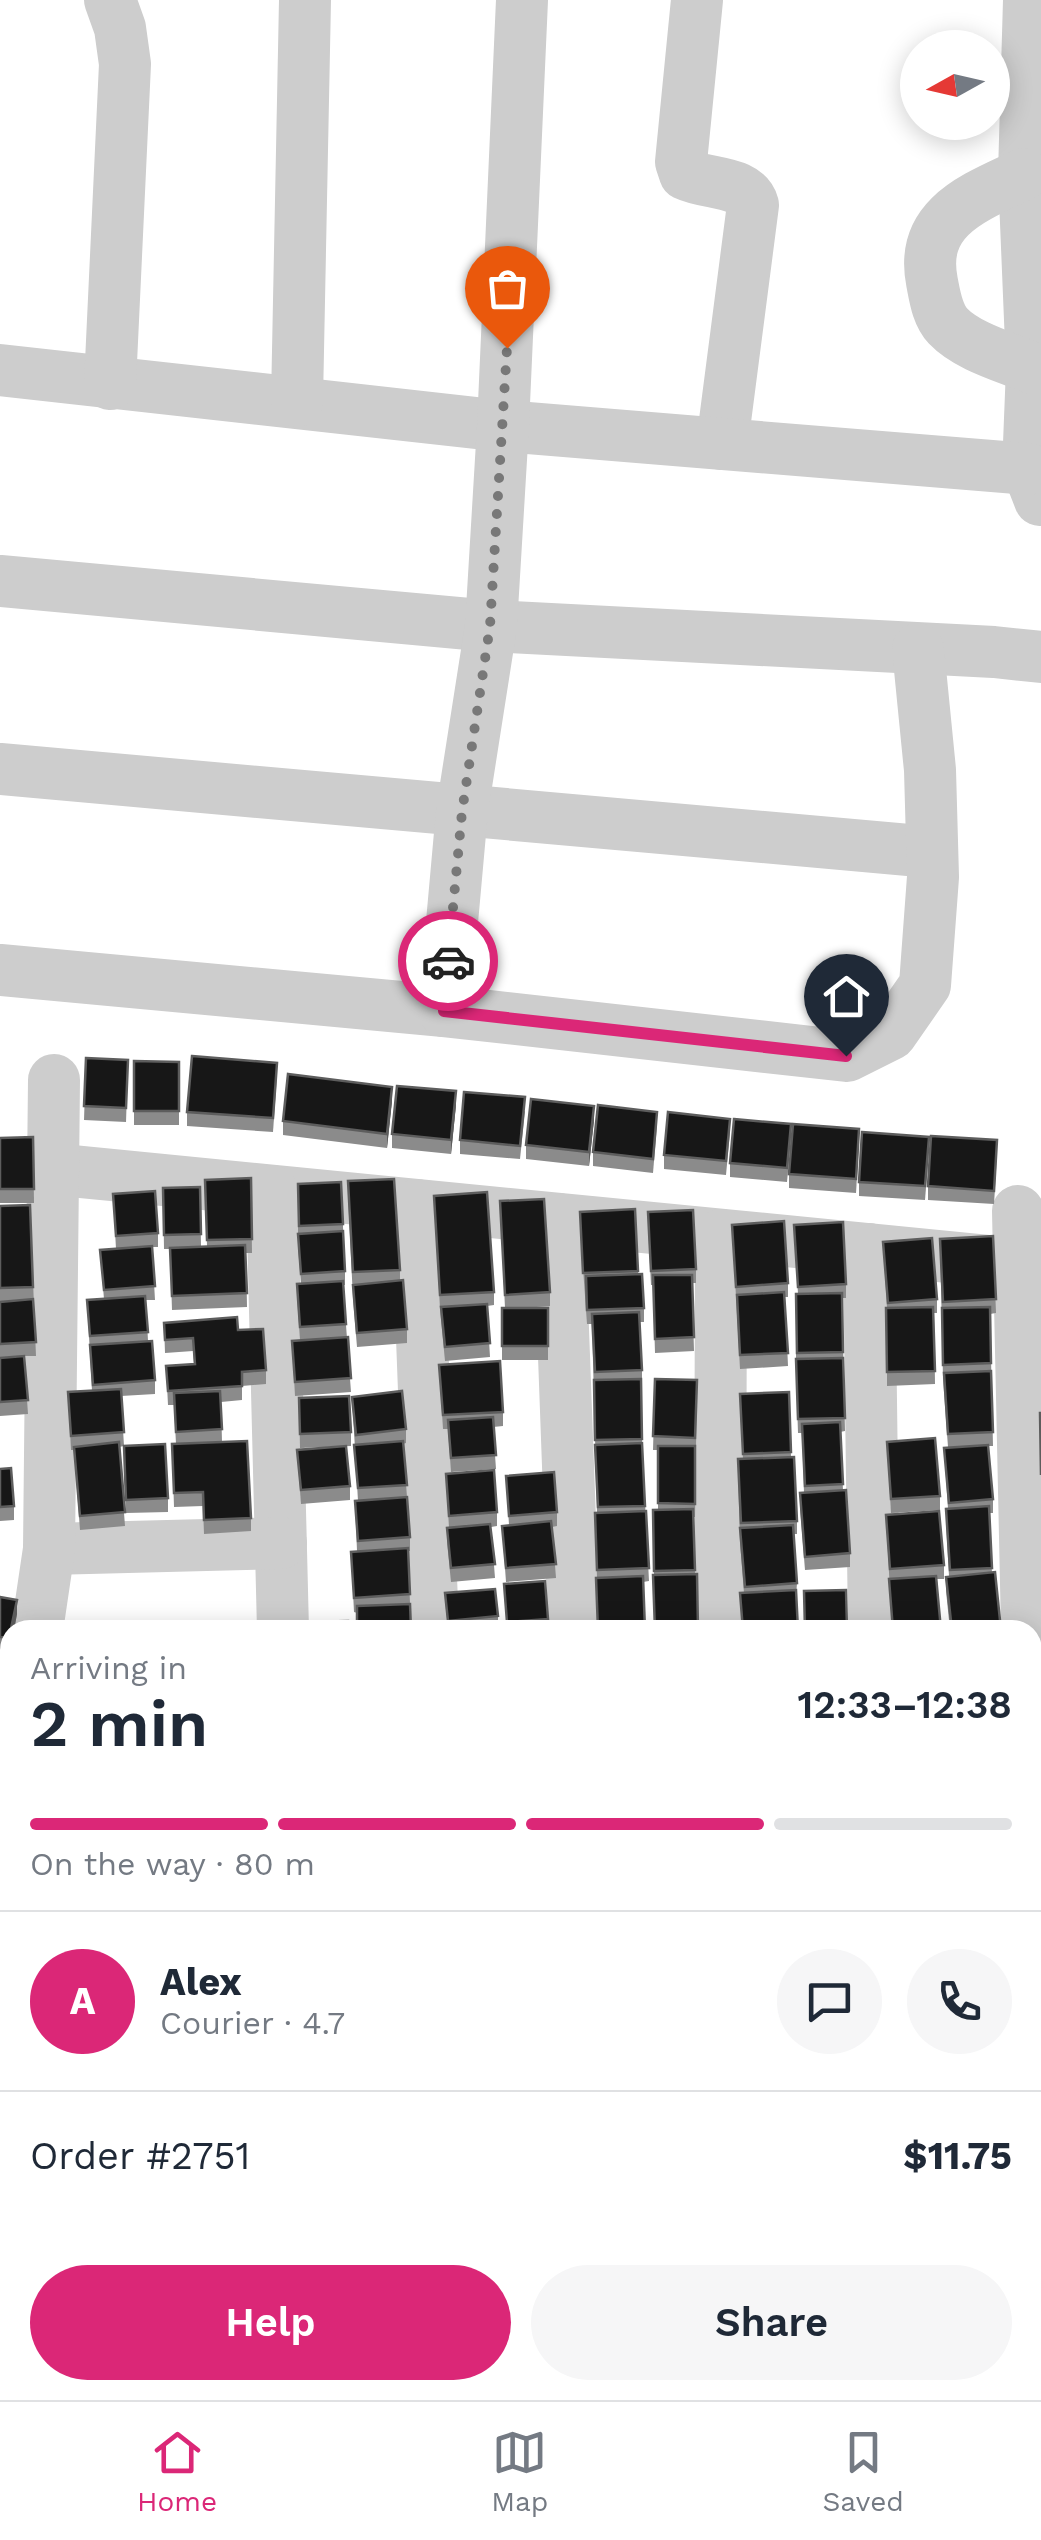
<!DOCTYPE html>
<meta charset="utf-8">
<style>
:root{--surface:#fff;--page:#f6f6f7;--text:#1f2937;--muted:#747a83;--line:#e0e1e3;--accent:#db2777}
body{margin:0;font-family:"Work Sans",sans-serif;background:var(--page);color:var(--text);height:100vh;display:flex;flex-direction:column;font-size:38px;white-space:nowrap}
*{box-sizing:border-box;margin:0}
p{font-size:32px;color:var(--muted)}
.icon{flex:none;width:55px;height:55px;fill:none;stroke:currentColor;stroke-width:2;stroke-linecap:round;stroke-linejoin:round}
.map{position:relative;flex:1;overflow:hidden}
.details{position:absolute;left:0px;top:1620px;width:1042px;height:780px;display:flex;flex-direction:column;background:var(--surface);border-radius:30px 30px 0 0;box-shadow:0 5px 25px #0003}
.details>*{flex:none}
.needle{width:65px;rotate:262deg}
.fabs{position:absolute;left:900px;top:30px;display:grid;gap:20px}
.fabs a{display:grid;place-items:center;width:110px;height:110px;border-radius:50%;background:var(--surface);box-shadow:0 5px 25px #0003;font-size:50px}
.pin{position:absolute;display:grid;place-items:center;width:85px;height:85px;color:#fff;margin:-102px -42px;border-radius:50% 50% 50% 0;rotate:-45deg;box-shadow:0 0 10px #0007}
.pin .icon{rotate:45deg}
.courier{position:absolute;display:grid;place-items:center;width:100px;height:100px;margin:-50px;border:8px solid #db2777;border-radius:50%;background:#fff;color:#222;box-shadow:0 2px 12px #0007}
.summary em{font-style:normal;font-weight:600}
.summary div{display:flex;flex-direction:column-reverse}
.summary{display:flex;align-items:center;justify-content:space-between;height:170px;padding:0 30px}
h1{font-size:65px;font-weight:600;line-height:75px}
.bar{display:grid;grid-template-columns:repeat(4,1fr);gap:15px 10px;align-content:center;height:120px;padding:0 30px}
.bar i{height:12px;border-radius:8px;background:var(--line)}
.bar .selected{background:var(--accent)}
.bar p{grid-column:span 4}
.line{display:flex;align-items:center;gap:25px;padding:0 30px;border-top:2px solid var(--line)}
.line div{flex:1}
.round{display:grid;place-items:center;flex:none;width:105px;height:105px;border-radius:52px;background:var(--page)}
.cta{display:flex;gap:20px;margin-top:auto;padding:20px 30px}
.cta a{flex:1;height:115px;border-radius:60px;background:var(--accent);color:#fff;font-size:40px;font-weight:600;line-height:115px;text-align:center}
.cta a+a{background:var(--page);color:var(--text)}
.tabs{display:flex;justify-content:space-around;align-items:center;height:140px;border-top:2px solid var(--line);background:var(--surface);font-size:28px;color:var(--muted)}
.tabs a{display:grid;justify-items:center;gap:5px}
.tabs .selected{color:var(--accent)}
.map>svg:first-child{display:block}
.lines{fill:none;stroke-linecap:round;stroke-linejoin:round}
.minor{stroke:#cdcdcd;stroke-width:52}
.wall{fill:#8b8b8b}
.shaded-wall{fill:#5d5d5d}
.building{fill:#171717;stroke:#5d5d5d;stroke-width:2.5}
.done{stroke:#787878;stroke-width:10;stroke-dasharray:0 18}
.route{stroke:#db2777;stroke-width:12}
</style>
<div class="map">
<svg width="1041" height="2400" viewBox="0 0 1041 2400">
<rect width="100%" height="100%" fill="#fff"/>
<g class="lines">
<g class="minor">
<path d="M697,0l-16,162 4,12c23,11 61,6 68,31l-31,239"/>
<path d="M1029,0l-5,174 8,194 -4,101 12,31"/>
<path d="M1024,174c-48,23 -105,42 -92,108 3,15 5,32 16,44 20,21 58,31 84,42"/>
<path d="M0,370l503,56 525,43"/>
<path d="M110,384l15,-320 -5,-36 -10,-28"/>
<path d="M297,401l8,-401"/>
<path d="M0,581l491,45 503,26 47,5"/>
<path d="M0,769l931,83"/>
<path d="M0,970l444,41 403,45 44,-22 34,-49 8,-108 -3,-107 -12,-121"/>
<path d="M444,1011l18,-200 29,-185 12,-200 19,-426"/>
<path d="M0,1168l51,1 969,95"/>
<path d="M272,1191l11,439"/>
<path d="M417,1205l16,425"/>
<path d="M1018,1211l9,419"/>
<path d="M559,1219l15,411"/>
<path d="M869,1249l5,381"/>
<path d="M49,1549l232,-6"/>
<path d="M37,1630l12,-81 5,-469"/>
<path d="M720,1630l1,-395"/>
<path d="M0,1827l10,-44"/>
<path d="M0,1908l10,-7"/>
<path d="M1032,2001l9,-1"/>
<path d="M0,2099l10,-9"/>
<path d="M1032,2237l9,4"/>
<path d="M0,2331l10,-25"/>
<path d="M1032,2365l9,4"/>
<path d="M226,2390l22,10"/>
<path d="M518,2390l22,10"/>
<path d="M802,2390l22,10"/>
<path d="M138,2400l4,-10"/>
<path d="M582,2400l4,-10"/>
<path d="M735,2400l5,-10"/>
</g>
</g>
<g class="wall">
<path d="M86,1058l42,2 -2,62 -42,-2z"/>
<path d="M134,1061l45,1v63h-45z"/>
<path d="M277,1076l-4,56 -86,-6v-14z"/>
<path d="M392,1101l-5,47 -104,-13v-14z"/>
<path d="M456,1105l-5,49 -59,-6v-14z"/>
<path d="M525,1111l-5,48 -60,-5v-14z"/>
<path d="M594,1120l-5,46 -63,-7v-14z"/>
<path d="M657,1125l-4,48 -60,-7v-14z"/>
<path d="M730,1132l-4,43 -62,-6v-14z"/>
<path d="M33,1137l1,66h-34v-65z"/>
<path d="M791,1138l-4,44 -57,-5v-14z"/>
<path d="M859,1142l-3,51 -67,-5v-14z"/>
<path d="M929,1150l-4,50 -66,-4v-14z"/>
<path d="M997,1154l-3,50 -66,-4v-14z"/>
<path d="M251,1178l1,75h-6l1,54 -75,3 -2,-61h-6l-1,-61 37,-1 1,59h6l-2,-66z"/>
<path d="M341,1182l4,89v14h-2l8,107 -56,4 -3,-55 8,-1 -3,-43v-13l4,-1 -3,-35v-64z"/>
<path d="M113,1194l45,39v14h-6l3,53h-9l2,41 7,39v14l-34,2 3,50 -5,1 6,79 -45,4 -6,-80h-3l-3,-58 24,-1 -5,-91 17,-1 -4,-49 16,-1z"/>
<path d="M348,1195l52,75v11l7,48v14l-50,4 -4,-48z"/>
<path d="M434,1196l60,96v13l-7,1 3,51 -45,4 -5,-52z"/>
<path d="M500,1201l50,91v14l-27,2h25v52h-46v-52h3z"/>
<path d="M30,1205l6,151h-12l4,58 -28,2v-210z"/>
<path d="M635,1209l3,65 6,34v14h-4l2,48v73l7,138 -6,1 -46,-4 -2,-65h2l-5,-189h-5l-7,-98z"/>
<path d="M648,1225l48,44v14h-4l2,68 -39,2 -2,-68h-2z"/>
<path d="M732,1225l56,58v14h-3l3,69 -48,3z"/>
<path d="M794,1225l52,59v14h-4l3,133 -5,1 3,58 7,63v14l-45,3 -5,-63v-14h4l-2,-60h-4l-2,-60v-79h2z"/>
<path d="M993,1236l3,77 -6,1 3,132h-5l5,53v14h-4l3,60 9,57h-51l-4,-39v-14l3,-1 -3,-53v-14h2l-4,-61 4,-1 -5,-68 -3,-140z"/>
<path d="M883,1242l54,57v14h-3l1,71 -48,2v-78z"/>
<path d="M164,1323l74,7 28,40v14l-24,2v14l-21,2 1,40 29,76v13l-47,3 -1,-28 -29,1 -2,-63h4l-2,-39h-6l-2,-39 28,-2 -1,-13 -28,2z"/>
<path d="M439,1365l64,47v14l-10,1 3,42 -45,3 -3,-43h-5z"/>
<path d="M655,1379l42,1 -2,137h-1l1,57 -41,1 -1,-65h5v-60h-5z"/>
<path d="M789,1392l2,65 6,64v13h-3l3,49 -1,14 2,33h-56l-2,-37h4l-4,-51 -2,-69 5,-14 -3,-51z"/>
<path d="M352,1397l54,32v14l-3,1 7,93v14h-2l3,79 -57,-18 -3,-60 6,-1 -2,-50h3z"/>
<path d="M299,1398l52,34v14l-51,2z"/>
<path d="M887,1442l53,54v14l-49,3z"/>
<path d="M297,1450l53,36v14l-49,4z"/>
<path d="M124,1460l44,38v14l-42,1z"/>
<path d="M0,1469l14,37v14l-14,1z"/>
<path d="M446,1474l51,38v14l-6,1 4,51 -44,4 -4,-40v-14h2z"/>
<path d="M506,1476l51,36v14l-5,1 4,51 -50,4 -4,-56 7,-1z"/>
<path d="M886,1515l58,50v14h-7l4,51h-49z"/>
<path d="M504,1584l44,35v11h-41z"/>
<path d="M0,1597l17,17 -3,16h-4l-1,22 -5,-1v13l-4,17z"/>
<path d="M445,1600l53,16v7l-50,5z"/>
</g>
<g class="shaded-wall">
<path d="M392,1087v14l-5,47v-14z"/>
<path d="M456,1091v14l-5,49v-14z"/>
<path d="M594,1106v14l-5,46v-14z"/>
<path d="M17,1600v14l-3,16h-3z"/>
<path d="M4,1650v14l-4,17v-13z"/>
<path d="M1041,1886v14l-9,6v-14z"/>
<path d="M10,2007v14l-10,8v-13z"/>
</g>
<g class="building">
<path d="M192,1056l85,7 -4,55 -86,-6z"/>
<path d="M86,1058l42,2 -2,48 -42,-2z"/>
<path d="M134,1061l45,1v49h-45z"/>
<path d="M288,1074l104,13 -5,47 -104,-13z"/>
<path d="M397,1086l59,5 -5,49 -59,-6z"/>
<path d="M464,1092l61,5 -5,49 -60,-6z"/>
<path d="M531,1099l63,7 -5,46 -63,-7z"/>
<path d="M598,1105l59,7 -4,47 -60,-7z"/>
<path d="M668,1112l62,7 -4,42 -62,-6z"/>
<path d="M734,1119l57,5 -4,44 -57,-5z"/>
<path d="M793,1124l66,5 -3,50 -67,-5z"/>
<path d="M862,1132l67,5 -4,49 -66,-4z"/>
<path d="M931,1136l66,4 -3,51 -66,-5z"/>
<path d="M33,1137l1,52h-34v-51z"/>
<path d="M251,1178l1,61 -45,1 -2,-60z"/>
<path d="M394,1179l6,91 -47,2 -5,-91z"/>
<path d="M341,1182l2,42 -44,2 -1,-42z"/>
<path d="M200,1187l1,47 -37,1 -1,-47z"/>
<path d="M155,1191l3,42 -42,3 -3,-42z"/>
<path d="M487,1192l7,100 -54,3 -6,-99z"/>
<path d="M544,1199l6,93 -45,3 -5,-94z"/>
<path d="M30,1205l3,82 -33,1v-82z"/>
<path d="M635,1209l3,62 -55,2 -3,-61z"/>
<path d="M693,1210l3,59 -45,2 -3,-59z"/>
<path d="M784,1221l4,62 -52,4 -4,-62z"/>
<path d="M843,1222l3,62 -48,3 -4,-62z"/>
<path d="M343,1231l2,40 -44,3 -3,-40z"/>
<path d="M993,1236l3,63 -53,3 -3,-63z"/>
<path d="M932,1238l5,61 -49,4 -5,-61z"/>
<path d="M245,1245l2,48 -75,3 -2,-48z"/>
<path d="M152,1246l3,40 -51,4 -4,-40z"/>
<path d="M642,1274l2,34 -57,2 -1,-34z"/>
<path d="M653,1275h39l2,62 -39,2z"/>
<path d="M403,1280l4,49 -50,4 -4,-48z"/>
<path d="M343,1281l3,43 -46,3 -3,-43z"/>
<path d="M784,1292l4,61 -48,2 -3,-60z"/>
<path d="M842,1293l1,59 -46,1 -1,-59z"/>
<path d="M145,1296l3,36 -58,4 -3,-36z"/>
<path d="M33,1299l3,43 -36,2v-42z"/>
<path d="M487,1304l3,39 -45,4 -4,-40z"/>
<path d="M933,1307l2,64 -48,1 -1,-64z"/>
<path d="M990,1307l1,56 -48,2 -1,-57z"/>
<rect x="502" y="1308" width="46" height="38"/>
<path d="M639,1312l3,58 -47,2 -3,-58z"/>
<path d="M237,1317l1,13 25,-1 3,41 -24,2v14l-74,5 -2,-25 29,-2 -2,-26 -28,2 -1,-17z"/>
<path d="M348,1337l3,41 -56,4 -3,-41z"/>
<path d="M152,1341l3,39 -62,5 -3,-40z"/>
<path d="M24,1356l4,44 -28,2v-44z"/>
<path d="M843,1358l2,60 -47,1 -2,-60z"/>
<path d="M500,1361l3,51 -60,3 -4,-50z"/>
<path d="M991,1371l2,61 -45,2 -4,-61z"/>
<path d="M641,1379l1,60 -47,1 -1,-60z"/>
<path d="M655,1379l42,1 -2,58 -42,-2z"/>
<path d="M121,1389l3,43 -53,4 -3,-44z"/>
<path d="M220,1391l2,38 -46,3 -2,-39z"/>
<path d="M402,1391l4,38 -50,6 -4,-38z"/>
<path d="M789,1392l2,60 -48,2 -3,-60z"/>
<path d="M349,1396l2,36 -51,2 -1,-36z"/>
<path d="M1040,1413h1v62z"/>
<path d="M493,1417l3,38 -45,3 -3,-38z"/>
<path d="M840,1422l3,62 -38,2 -3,-62z"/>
<path d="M935,1438l5,58 -49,3 -4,-57z"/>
<path d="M247,1441l4,77 -47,2 -1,-28 -29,1 -2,-49z"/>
<path d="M403,1441l4,44 -49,3 -4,-43z"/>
<path d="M119,1442l6,70 -45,4 -6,-69z"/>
<path d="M642,1443l3,63 -47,1 -3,-62z"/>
<path d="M165,1444l3,54 -42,2 -2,-54z"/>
<path d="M988,1445l5,54 -44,4 -5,-55z"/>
<path d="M346,1446l4,40 -49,4 -4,-40z"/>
<path d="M658,1446h37v58l-37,-1z"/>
<path d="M794,1457l3,64 -56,2 -3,-64z"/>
<path d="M11,1468l3,38 -14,1v-38z"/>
<path d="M494,1470l3,42 -48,4 -3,-42z"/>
<path d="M554,1472l3,40 -48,4 -3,-40z"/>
<path d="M846,1490l4,63 -45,4 -5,-64z"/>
<path d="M407,1497l3,40 -52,4 -3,-40z"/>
<path d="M989,1506l3,62 -42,2 -4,-61z"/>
<path d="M693,1509l2,61 -41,1 -1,-61z"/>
<path d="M646,1511l3,57 -52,2 -2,-57z"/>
<path d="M939,1511l5,54 -54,4 -4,-54z"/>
<path d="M551,1521l5,43 -50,4 -4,-42z"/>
<path d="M490,1524l5,40 -44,4 -4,-40z"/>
<path d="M793,1525l4,58 -52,4 -5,-59z"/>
<path d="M408,1548l2,46 -56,4 -3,-46z"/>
<path d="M995,1572l6,58h-49l-6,-53z"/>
<path d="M697,1574l1,56h-43l-2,-55z"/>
<path d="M643,1576l2,54h-47l-2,-52z"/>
<path d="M936,1576l5,54h-48l-4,-51z"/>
<path d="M545,1581l3,38 -41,3 -3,-38z"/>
<path d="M495,1589l3,27 -50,5 -3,-28z"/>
<path d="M796,1590l2,40h-55l-3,-37z"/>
<path d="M846,1590l1,40h-42l-1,-39z"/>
<path d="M0,1597l17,3 -8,38 -9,-1z"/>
<path d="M410,1604l1,26h-54v-24z"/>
<path d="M348,1621v9h-45v-8z"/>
<path d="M0,1649l4,1 -4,18z"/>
<path d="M1041,1826v60l-9,6v-60z"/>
<path d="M0,1984l10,12v11l-10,9z"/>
<path d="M41,2392l20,8h-24z"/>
</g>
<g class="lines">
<path class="done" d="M448,961l14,-149 28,-186 17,-278"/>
<path class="route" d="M448,961l-4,50 402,45"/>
</g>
</svg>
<div class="fabs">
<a><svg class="needle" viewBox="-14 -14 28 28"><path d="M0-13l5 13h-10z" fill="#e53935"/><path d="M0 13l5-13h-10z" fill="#747a83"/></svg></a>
</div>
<div class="pin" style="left:507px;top:348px;background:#ea580c"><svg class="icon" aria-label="bag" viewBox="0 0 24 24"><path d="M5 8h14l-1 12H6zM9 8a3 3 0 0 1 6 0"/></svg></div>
<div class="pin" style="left:846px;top:1056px;background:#1f2937"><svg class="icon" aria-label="home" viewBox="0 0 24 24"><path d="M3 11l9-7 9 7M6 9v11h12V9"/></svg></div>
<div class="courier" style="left:448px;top:961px"><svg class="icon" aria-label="car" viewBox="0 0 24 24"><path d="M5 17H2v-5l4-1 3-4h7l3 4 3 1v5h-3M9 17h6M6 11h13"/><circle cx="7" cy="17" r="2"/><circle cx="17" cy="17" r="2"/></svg></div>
<section class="details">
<div class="summary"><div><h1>2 min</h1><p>Arriving in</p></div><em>12:33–12:38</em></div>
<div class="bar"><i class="selected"></i><i class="selected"></i><i class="selected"></i><i></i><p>On the way · 80 m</p></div>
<div class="line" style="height:180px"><b class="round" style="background:var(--accent);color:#fff">A</b><div><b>Alex</b><p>Courier · 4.7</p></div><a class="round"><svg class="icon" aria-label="chat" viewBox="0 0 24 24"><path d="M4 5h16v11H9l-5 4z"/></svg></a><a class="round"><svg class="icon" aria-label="phone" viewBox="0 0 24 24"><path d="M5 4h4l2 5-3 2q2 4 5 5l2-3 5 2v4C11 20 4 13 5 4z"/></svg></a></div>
<div class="line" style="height:130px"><div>Order #2751</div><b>$11.75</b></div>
<div class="cta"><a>Help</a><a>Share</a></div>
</section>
</div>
<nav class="tabs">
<a class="selected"><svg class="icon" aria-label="home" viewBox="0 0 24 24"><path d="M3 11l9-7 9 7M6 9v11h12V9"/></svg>Home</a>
<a><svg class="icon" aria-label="map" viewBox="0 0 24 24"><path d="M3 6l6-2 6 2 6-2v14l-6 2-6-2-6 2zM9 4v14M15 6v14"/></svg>Map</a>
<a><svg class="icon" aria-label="saved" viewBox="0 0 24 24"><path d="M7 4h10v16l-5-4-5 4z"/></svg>Saved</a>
</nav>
